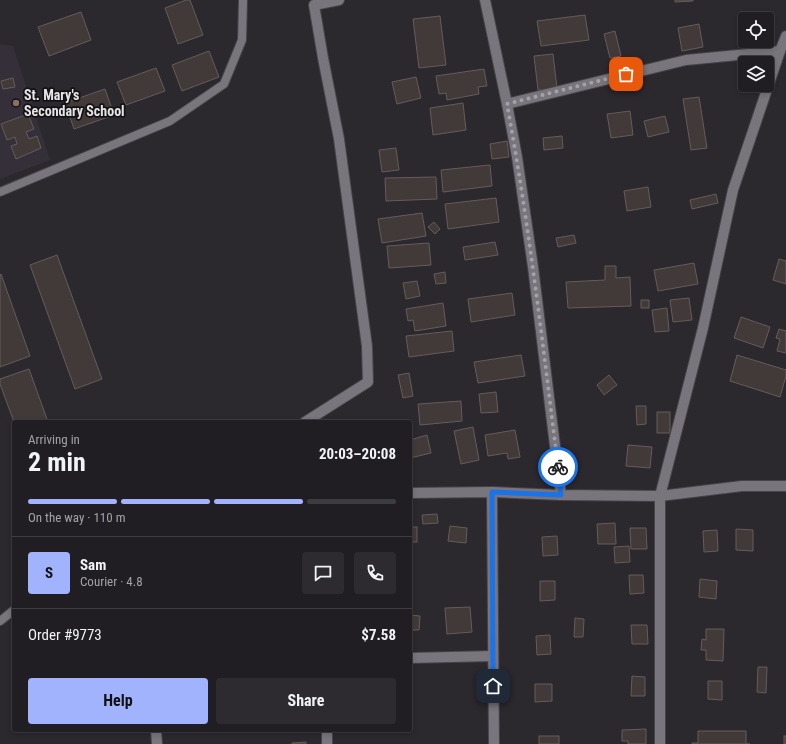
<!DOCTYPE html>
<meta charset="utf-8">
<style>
:root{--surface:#201e22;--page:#2d2b2f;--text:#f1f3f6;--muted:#a2a2a5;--line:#3d3c40;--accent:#a1b3fd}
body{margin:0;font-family:"Roboto Condensed",sans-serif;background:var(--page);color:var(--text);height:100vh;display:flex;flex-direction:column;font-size:15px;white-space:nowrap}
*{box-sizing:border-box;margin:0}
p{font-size:13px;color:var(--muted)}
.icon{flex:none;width:22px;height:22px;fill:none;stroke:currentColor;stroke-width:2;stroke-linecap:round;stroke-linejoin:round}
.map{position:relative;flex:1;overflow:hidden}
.drawer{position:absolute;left:12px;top:420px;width:400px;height:312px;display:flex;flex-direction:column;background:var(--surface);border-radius:4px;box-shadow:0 2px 6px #0003,0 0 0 1px var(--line)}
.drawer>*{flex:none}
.controls{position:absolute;left:738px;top:12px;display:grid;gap:8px}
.controls a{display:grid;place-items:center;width:36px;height:36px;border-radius:4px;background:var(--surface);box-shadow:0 2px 6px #0003,0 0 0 1px var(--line);font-size:20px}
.pin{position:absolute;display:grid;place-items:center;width:34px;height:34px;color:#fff;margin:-17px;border-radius:8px;box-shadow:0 2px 6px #0006}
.courier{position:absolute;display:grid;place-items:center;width:40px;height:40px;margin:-20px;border:3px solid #1a73e8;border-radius:50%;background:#fff;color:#222;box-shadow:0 1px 5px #0007}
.summary em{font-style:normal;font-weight:700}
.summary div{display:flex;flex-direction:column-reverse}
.summary{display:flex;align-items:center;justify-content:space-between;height:68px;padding:0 16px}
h1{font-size:26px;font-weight:700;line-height:30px}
.bar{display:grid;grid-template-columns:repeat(4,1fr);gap:6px 4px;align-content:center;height:48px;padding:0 16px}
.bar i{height:5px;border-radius:3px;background:var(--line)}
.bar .current{background:var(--accent)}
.bar p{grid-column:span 4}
.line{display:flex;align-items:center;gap:10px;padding:0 16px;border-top:1px solid var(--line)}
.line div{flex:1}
.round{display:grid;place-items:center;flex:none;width:42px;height:42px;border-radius:4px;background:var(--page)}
.cta{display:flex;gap:8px;margin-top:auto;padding:8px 16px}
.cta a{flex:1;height:46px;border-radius:4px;background:var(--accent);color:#111;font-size:16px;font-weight:700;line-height:46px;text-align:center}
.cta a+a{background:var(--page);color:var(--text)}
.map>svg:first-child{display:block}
.built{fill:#352f3a}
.building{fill:#423a38;stroke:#655c5a}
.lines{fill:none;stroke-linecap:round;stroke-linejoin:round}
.lane-casing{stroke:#474448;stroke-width:10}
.street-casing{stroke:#474448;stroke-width:12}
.lane{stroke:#79757c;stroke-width:8}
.street{stroke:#79757c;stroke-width:10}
.done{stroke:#a5a2a7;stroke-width:4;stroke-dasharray:0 7.2}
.route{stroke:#1a73e8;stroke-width:5}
.education-dot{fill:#8d6e63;stroke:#131214;stroke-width:1.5}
.labels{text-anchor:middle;stroke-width:3.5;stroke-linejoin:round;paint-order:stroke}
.poi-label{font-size:14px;font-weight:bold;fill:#e7e4e8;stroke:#131214;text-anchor:start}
</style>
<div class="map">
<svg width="786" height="744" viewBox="0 0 786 744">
<rect width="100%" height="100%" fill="#2b282e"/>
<path class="built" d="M0,44l13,2 37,114 -50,19z"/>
<g class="building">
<path d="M186,0h4l13,35 -25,9 -13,-36z"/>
<path d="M675,0h18v1l-18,1z"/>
<path d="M81,12l10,28 -42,16 -11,-29z"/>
<path d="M585,15l4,25 -48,6 -4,-25z"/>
<path d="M440,16l6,49 -27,3 -6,-49z"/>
<path d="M758,16l11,2 -2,14v-13h-9z"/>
<path d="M699,24l4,23 -21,4 -4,-23z"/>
<path d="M615,31l6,25 -11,2 -6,-24z"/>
<path d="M209,51l10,26 -37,14 -10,-26z"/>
<path d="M553,54l4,34 -19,2 -4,-34z"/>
<path d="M156,68l9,23 -39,14 -9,-23z"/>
<path d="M484,69l3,17 -9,1 1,7 -32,6 -1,-7 -7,1 -3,-18z"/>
<path d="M416,77l5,21 -24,6 -5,-22z"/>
<path d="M13,78l2,9 -12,2 -2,-8z"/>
<path d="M105,89l9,26 -40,14 -9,-26z"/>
<path d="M699,97l8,51 -16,2 -8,-51z"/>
<path d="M463,103l3,27 -33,5 -3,-27z"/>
<path d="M630,111l3,24 -22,3 -4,-24z"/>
<path d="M28,114l6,15 -8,3 3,7 8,-3 4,12 -25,11 -5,-13 6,-2 -2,-7 -8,3 -6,-16z"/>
<path d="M665,116l4,16 -21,5 -4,-16z"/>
<path d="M562,136l1,12 -19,2 -1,-12z"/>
<path d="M507,141l2,16 -17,2 -2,-15z"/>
<path d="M396,148l3,22 -17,2 -3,-22z"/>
<path d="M490,165l2,21 -49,6 -2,-22z"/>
<path d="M436,177l1,22 -51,2 -1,-23z"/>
<path d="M648,187l3,20 -24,4 -3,-20z"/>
<path d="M716,194l2,9 -26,6 -2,-9z"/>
<path d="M496,198l3,24 -51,7 -3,-25z"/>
<path d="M422,213l4,23 -44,7 -4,-24z"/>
<path d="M434,222l6,7 -5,5 -7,-7z"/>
<path d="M574,235l2,8 -18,4 -2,-9z"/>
<path d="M495,242l3,13 -33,5 -2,-13z"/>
<path d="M429,243l2,22 -42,3 -2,-22z"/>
<path d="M57,255l45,124 -27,10 -45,-124z"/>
<path d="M779,259l7,2v23l-13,-4z"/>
<path d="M694,263l4,21 -40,7 -4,-21z"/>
<path d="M605,266h11v12l14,-1 1,29 -63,2 -2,-26 39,-2z"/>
<path d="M445,272l1,11 -10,1 -2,-10z"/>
<path d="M1,274l29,82 -30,11v-92z"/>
<path d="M417,281l3,15 -14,3 -3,-16z"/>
<path d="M512,293l3,22 -44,7 -3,-23z"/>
<path d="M689,298l3,22 -19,2 -3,-22z"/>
<rect x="641" y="300" width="8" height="8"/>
<path d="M443,303l3,23 -31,5 -2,-11 -5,1 -2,-12z"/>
<path d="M667,308l2,23 -14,1 -3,-22z"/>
<path d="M741,317l29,10 -7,21 -29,-10z"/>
<path d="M779,329l7,2v22l-9,-2 3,-12 -4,-1z"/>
<path d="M452,331l2,20 -45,6 -3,-21z"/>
<path d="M521,355l4,21 -47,7 -4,-21z"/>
<path d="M737,355l49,15v6l-6,21 -50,-16z"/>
<path d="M29,369l19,53h-34l-14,-38v-5z"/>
<path d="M409,373l4,23 -10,2 -5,-23z"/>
<path d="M609,375l8,10 -13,10 -7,-10z"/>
<path d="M496,392l2,20 -17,1 -2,-19z"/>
<path d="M461,401l1,20 -42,4 -2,-21z"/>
<path d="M636,406h10v18l-9,1z"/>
<rect x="657" y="412" width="13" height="21"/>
<path d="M473,427l6,33 -18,4 -7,-33z"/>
<path d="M515,430l5,27 -12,2 -1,-6 -19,3 -3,-21z"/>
<path d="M427,435l4,18 -21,5v-18z"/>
<path d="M628,445l24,2 -2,21 -24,-2z"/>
<path d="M437,514l1,9 -15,1 -1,-9z"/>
<path d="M615,523l1,21h-18l-1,-20z"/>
<path d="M450,526l17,2 -1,15 -18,-2z"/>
<rect x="410" y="527" width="7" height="15"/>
<path d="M630,528h16l1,21h-16z"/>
<path d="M736,529l17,1v21l-17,-1z"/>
<path d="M717,530l1,21 -14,1 -1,-21z"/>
<path d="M557,536l1,19 -15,1 -1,-19z"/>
<path d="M629,546l1,16 -15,1 -1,-16z"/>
<path d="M629,575h14l1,18 -14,1z"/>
<path d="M700,579l17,2 -1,18 -17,-2z"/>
<path d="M540,581h15v19l-15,1z"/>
<path d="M470,607l2,25 -25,2 -2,-26z"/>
<path d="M410,615l10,1 -1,14h-9z"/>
<path d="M575,618l9,1 -1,18h-9z"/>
<path d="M631,625h16l1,19h-16z"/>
<path d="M706,629h18l-1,32 -17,-1v-10h-5l1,-11 4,1z"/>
<path d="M550,635l1,19 -14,1 -1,-19z"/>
<path d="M758,667h9l-1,26 -9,-1z"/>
<path d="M632,676l13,1v19h-14z"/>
<path d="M708,681h14v19l-14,-1z"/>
<path d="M535,684h17v17l-17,1z"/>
<path d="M646,729v15h-18v-3h-6v-11z"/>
<path d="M698,731h48v13h4h-58v-1h6z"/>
<rect x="539" y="736" width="20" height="8"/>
<rect x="784" y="736" width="2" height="8"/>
<path d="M306,742v2h-14v-1z"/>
</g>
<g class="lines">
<defs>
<g id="lane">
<path d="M0,192l170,-71 54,-37 18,-44 1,-40"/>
<path d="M0,621l14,-11"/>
</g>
<g id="street">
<path d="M485,0l22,104 10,53 16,110 28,228"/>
<path d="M507,104l179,-44 94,-9"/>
<path d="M305,422l63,-40 -1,-36 -28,-207 -16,-81 -9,-53 25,-5"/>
<path d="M492,492l2,252"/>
<path d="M410,493l82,-1 69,3 99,1 82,-10h44"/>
<path d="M410,658l83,-2"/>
<path d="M156,730l1,14"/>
<path d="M327,730v14"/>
<path d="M660,744v-248l43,-168 30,-138 47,-139 6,-15"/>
</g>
</defs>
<use href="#lane" class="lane-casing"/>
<use href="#street" class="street-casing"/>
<use href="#lane" class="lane"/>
<use href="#street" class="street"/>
</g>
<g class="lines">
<path class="done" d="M558,467c-15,-121 -29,-243 -51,-363l119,-30"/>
<path class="route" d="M493,686l-1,-194 69,3 -3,-28"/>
</g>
<circle class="education-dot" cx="16" cy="103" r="4"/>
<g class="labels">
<g class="poi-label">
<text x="24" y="100">St. Mary's<tspan x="24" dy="16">Secondary School</tspan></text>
</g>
</g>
</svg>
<div class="controls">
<a><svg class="icon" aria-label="locate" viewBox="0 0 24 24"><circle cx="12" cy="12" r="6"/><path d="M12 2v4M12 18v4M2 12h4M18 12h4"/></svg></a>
<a><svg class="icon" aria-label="layers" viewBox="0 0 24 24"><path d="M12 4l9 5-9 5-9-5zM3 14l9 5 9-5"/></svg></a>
</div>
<div class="pin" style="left:626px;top:74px;background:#ea580c"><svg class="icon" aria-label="bag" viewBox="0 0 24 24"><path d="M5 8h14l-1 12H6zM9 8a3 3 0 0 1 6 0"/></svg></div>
<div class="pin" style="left:493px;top:686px;background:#1f2937"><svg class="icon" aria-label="home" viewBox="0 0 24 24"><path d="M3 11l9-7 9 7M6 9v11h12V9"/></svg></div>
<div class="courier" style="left:558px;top:467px"><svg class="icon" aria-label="bike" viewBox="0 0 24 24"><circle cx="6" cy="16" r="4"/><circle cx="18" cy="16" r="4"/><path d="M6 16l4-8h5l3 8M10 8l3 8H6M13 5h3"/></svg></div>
<section class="drawer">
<div class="summary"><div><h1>2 min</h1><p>Arriving in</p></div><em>20:03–20:08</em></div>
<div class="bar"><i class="current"></i><i class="current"></i><i class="current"></i><i></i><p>On the way · 110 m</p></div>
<div class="line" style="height:72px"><b class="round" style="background:var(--accent);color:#111">S</b><div><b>Sam</b><p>Courier · 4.8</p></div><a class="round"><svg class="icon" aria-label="chat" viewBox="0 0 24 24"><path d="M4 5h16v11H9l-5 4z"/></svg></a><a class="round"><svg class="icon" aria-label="phone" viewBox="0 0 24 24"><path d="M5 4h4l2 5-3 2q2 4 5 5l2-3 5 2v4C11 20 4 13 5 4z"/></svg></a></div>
<div class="line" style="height:52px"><div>Order #9773</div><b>$7.58</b></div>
<div class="cta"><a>Help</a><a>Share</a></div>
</section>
</div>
